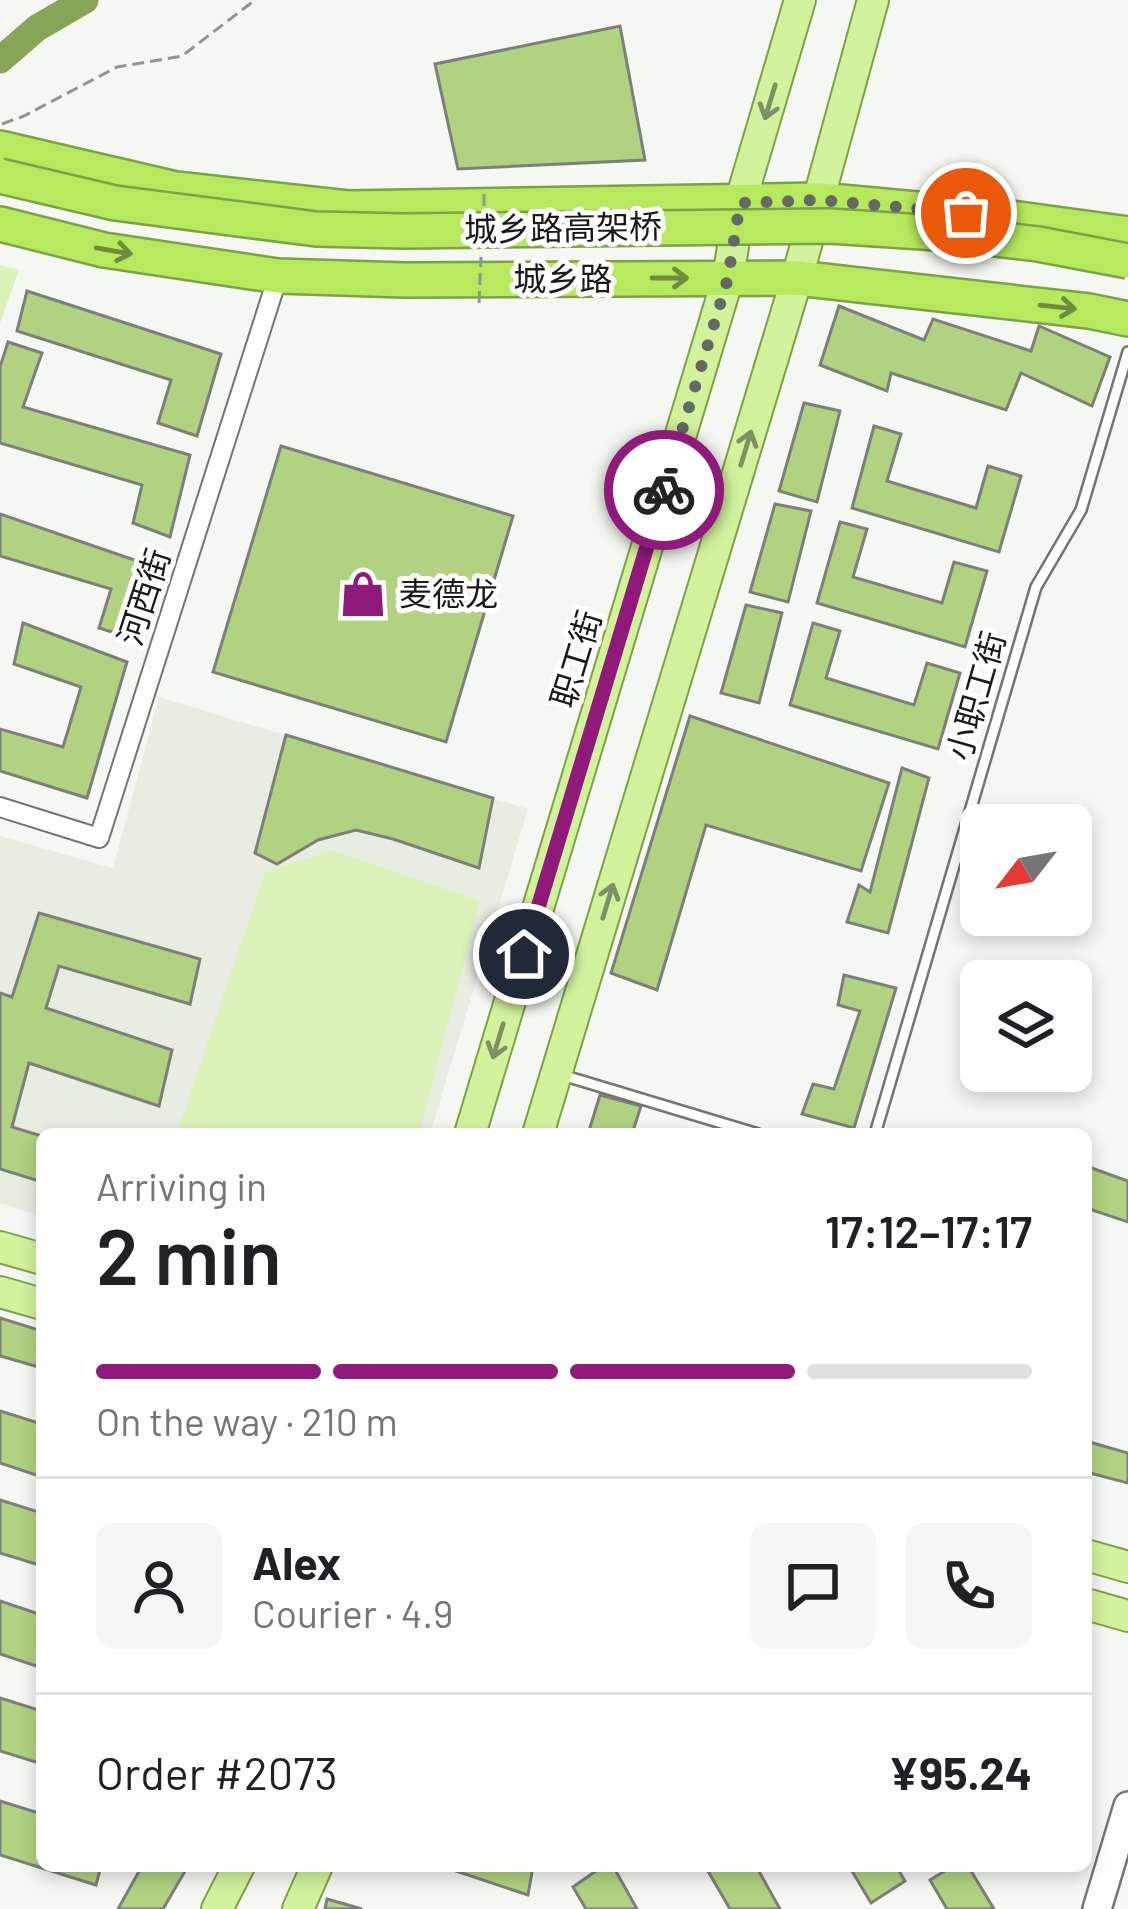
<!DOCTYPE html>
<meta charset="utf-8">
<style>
:root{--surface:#fff;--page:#f6f6f6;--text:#202124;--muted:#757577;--line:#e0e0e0;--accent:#8f1a7a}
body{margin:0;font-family:Barlow,"Noto Sans SC",sans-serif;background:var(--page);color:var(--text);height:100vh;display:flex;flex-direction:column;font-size:45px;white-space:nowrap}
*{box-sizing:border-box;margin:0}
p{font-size:39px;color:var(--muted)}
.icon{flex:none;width:66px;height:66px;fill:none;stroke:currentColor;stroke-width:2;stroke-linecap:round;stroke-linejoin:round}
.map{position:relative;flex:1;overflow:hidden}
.drawer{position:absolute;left:36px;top:1128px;width:1056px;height:744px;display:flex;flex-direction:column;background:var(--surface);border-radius:18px;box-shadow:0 6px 18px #0003}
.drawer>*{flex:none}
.needle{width:78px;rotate:239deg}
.tools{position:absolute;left:960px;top:804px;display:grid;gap:24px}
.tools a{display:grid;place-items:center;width:132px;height:132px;border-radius:18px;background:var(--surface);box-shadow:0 6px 18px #0003;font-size:60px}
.pin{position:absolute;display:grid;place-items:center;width:102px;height:102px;color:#fff;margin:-51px;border:6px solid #fff;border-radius:50%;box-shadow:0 3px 12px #0007}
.courier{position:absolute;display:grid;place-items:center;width:120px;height:120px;margin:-60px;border:9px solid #8f1a7a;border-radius:50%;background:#fff;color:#222;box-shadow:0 3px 15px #0007}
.overview em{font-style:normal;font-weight:600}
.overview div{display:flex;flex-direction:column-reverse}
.overview{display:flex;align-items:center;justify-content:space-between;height:204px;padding:0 60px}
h1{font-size:78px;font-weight:600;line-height:90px}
.bar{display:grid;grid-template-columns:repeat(4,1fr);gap:18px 12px;align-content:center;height:144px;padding:0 60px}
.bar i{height:15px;border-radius:9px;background:var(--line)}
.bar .current{background:var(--accent)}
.bar p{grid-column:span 4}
.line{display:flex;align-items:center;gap:30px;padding:0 60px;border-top:3px solid var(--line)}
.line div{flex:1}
.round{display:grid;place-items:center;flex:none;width:126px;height:126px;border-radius:18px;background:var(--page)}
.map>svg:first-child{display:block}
.built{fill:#e7ede0}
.green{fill:#dbf3ba}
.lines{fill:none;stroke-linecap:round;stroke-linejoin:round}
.river{stroke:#86a556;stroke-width:27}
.building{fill:#b1d281;stroke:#7d7f7a;stroke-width:3}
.lane-casing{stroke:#737570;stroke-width:14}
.street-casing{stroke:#737570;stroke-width:22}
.secondary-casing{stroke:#737570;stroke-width:32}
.primary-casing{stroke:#7fa146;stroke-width:34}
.highway-casing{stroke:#7fa146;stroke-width:38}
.path{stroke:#92948f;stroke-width:3;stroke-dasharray:12 6;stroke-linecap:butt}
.lane{stroke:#fff;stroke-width:9}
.street{stroke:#fff;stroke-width:18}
.secondary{stroke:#fff;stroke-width:27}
.primary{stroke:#d3f29e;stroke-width:30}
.highway{stroke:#b6e95e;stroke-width:33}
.highway-bridge-casing{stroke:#7fa146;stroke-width:38;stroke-linecap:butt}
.path-bridge{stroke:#92948f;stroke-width:3;stroke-dasharray:12 6;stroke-linecap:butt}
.highway-bridge{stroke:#b6e95e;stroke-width:33}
.oneway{stroke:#7f9162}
.oneway2{stroke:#6f8c3e}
.done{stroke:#666864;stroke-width:12;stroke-dasharray:0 21.6}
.route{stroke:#8f1a7a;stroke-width:15}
.labels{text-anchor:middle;stroke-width:10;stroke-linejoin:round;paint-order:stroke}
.street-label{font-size:33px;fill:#191a18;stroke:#fff}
.poi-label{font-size:33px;fill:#191a18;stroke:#fff;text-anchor:start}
</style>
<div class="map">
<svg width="1128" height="1909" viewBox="0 0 1128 1909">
<rect width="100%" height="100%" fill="#f5f8f2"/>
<path class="built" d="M159,697l369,112 -98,325h-388v83l-42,-14v-367l113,32z"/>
<g class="green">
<path d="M0,265l19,5 -19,53z"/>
<path d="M331,850l149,51 -61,233h-242l88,-262z"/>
</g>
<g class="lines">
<path class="river" d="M0,60l37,-32 48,-28"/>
</g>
<g class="building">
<path d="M620,26l25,134 -187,9 -23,-105z"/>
<path d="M27,291l194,63 -24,82 -39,-13 13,-43 -154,-49z"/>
<path d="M839,306l85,34 9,-21 98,32 8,-25 71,31 -18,49 -71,-33 -15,37 -115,-37 -4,18 -67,-26z"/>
<path d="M8,342l34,11 -19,54 167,48 -20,82 -37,-14 9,-38 -142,-42v-76z"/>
<path d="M804,403l36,8 -23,91 -38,-11z"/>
<path d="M874,426l27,8 -14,47 89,27 12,-42 33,10 -22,76 -147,-44z"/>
<path d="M281,446l232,70 -67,226 -233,-70z"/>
<path d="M775,504l36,7 -23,91 -38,-10z"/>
<path d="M0,514l155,53 -20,72 -36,-11 12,-39 -111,-33z"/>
<path d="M840,522l27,7 -14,48 89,26 12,-41 33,9 -22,76 -148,-44z"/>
<path d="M746,605l36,8 -23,90 -38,-10z"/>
<path d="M23,623l104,39 -40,136 -87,-27v-42l63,18 18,-60 -67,-23z"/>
<path d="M813,623l27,8 -14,47 88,27 13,-42 33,10 -22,76 -148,-44z"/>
<path d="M690,716l199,67 -28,88 -155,-46 -49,165 -46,-17z"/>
<path d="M286,735l207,63 -14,70 -86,-29 -37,-9 -38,10 -41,24 -22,-11z"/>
<path d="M902,768l27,10 -41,155 -41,-11 12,-37 11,7z"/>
<path d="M39,913l161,46 -10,45 -131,-38 -13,42 126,42 -13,56 -130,-43 -17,64 30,9v46l-42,-13v-176l12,4z"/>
<path d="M844,975l52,13 -42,140 -52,-14 11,-30 21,5 26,-78 -22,-6z"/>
<path d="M600,1095l41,11 -9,28h-44z"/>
<path d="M1086,1166l42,15v41l-42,-14z"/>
<path d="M0,1318l42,13v37l-42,-12z"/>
<path d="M0,1411l42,13v53l-42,-14z"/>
<path d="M1086,1441l42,12v30l-42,-11z"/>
<path d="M0,1500l42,13v53l-42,-13z"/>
<path d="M0,1601l42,14v53l-42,-14z"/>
<path d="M0,1698l42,13v53l-42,-13z"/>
<path d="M0,1801l42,13v52h59l-5,19 -96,-30z"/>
<path d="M142,1866h46l-25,43h-45z"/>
<path d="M441,1866h92l-5,29z"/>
<path d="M603,1866h10l24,43h-51l-13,-22z"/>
<path d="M705,1866h51l24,43h-50z"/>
<path d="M849,1866h47l9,15 -34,22z"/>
<path d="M953,1866h15l26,43h-47l-17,-29z"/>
<path d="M327,1899l35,10h-37z"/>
</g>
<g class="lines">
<defs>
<g id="lane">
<path d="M562,1075l196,59"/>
<path d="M875,1134l161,-547 45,-77 47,-158"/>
</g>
<path id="street" d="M0,807l99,31 179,-562"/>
<path id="secondary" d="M1097,1909l31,-103"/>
<g id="primary">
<path d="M470,1134l258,-856 12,-75 60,-203"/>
<path d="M538,1134l259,-856 76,-278"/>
<path d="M0,1247l42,12"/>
<path d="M0,1292l42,12"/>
<path d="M1086,1555l42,12"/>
<path d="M1086,1604l42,12"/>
<path d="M217,1909l22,-43"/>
<path d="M298,1909l19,-43"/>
</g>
<g id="highway">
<path d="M0,148l176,41 172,19 471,-8 185,17 124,17"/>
<path d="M0,224l104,26 174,26 127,4 392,-2 292,33 39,8"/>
</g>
</defs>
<use href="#lane" class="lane-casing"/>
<use href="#street" class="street-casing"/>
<use href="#secondary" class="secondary-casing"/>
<use href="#primary" class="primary-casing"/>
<use href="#highway" class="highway-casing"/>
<path class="path" d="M2,124l22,-8 93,-49 65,-11 73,-56"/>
<use href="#lane" class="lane"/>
<use href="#street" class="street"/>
<use href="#secondary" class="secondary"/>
<use href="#primary" class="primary"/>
<use href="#highway" class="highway"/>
<defs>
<path id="highway-bridge" d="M0,176l115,27 201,26 87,2 427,-5 122,8 86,10 90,17"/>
</defs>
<use href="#highway-bridge" class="highway-bridge-casing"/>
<g class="path-bridge">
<path d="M484,206v-14"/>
<path d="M479,303l2,-46"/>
</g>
<use href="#highway-bridge" class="highway-bridge"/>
</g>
<defs><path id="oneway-shaft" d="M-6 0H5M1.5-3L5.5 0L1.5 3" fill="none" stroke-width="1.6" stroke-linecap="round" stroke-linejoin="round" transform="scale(3)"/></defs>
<g class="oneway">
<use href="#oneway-shaft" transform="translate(770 102) rotate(107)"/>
<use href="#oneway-shaft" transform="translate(746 448) rotate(-73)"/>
<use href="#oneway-shaft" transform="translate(608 901) rotate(-73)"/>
<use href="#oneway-shaft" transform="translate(498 1041) rotate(107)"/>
</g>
<g class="oneway2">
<use href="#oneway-shaft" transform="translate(114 251) rotate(10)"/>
<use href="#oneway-shaft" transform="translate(670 278)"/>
<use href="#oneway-shaft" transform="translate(1058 307) rotate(6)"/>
</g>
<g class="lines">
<path class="done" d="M664,490l64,-212 12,-75 79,-3 147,13"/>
<path class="route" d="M524,954l140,-464"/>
</g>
<defs>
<symbol id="shop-bare" viewBox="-9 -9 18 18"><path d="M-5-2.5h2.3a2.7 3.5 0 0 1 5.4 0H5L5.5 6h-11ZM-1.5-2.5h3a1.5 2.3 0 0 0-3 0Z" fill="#8f1a7a" stroke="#fff" stroke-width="2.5" paint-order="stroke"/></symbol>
</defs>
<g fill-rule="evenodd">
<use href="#shop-bare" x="330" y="561" width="66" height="66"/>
</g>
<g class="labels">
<g class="street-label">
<text transform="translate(563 228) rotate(-1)" y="12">城乡路高架桥</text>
<text x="563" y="291">城乡路</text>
<text transform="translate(144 597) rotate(-72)" y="12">河西街</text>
<text transform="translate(576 659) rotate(-73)" y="12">职工街</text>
<text transform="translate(976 696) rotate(-74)" y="12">小职工街</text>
</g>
<g class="poi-label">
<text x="399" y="606">麦德龙</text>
</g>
</g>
</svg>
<div class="tools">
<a><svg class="needle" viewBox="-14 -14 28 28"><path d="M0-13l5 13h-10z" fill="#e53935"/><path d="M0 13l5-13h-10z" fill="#757577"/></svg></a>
<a><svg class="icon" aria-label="layers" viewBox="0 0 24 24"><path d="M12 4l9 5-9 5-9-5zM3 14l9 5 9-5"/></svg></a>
</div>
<div class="pin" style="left:966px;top:213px;background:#ea580c"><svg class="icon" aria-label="bag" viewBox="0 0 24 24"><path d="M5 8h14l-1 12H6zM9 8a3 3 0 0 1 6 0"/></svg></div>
<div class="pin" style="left:524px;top:954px;background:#1f2937"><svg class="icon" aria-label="home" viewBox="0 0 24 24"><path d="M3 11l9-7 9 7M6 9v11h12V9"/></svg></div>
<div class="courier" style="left:664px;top:490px"><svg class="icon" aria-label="bike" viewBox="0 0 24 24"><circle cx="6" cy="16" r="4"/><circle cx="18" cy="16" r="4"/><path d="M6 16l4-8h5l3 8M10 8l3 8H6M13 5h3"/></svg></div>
<section class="drawer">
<div class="overview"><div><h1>2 min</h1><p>Arriving in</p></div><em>17:12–17:17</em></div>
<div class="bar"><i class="current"></i><i class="current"></i><i class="current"></i><i></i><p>On the way · 210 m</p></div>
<div class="line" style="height:216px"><a class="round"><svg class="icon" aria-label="person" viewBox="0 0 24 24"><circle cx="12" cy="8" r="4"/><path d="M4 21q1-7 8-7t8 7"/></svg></a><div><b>Alex</b><p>Courier · 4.9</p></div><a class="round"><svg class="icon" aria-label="chat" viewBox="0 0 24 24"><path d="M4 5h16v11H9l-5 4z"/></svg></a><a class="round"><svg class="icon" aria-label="phone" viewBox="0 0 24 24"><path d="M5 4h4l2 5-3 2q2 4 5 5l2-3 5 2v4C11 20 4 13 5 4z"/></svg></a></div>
<div class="line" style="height:156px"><div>Order #2073</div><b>¥95.24</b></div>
</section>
</div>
